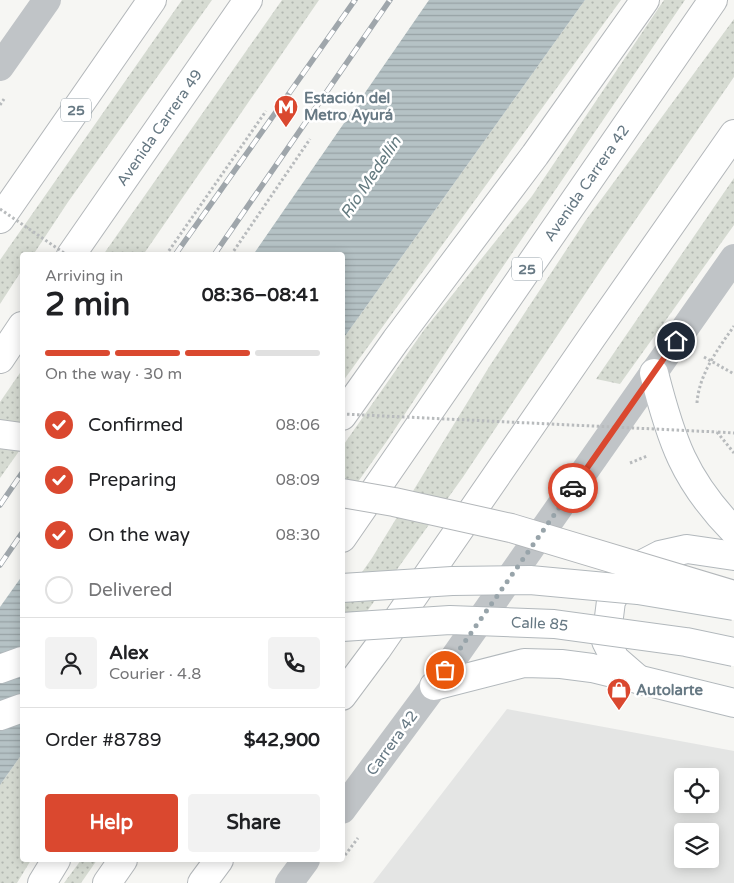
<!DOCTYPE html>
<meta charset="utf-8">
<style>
:root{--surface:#fff;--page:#f2f2f2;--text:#202124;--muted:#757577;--line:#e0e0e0;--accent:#da482f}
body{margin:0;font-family:"Varela Round",sans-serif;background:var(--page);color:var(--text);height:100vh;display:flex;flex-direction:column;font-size:19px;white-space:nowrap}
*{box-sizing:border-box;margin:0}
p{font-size:16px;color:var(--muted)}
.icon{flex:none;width:28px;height:28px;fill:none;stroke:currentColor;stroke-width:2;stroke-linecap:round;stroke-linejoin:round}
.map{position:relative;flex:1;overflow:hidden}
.panel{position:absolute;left:20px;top:252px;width:325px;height:610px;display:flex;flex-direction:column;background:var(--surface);border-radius:5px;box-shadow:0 2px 12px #0003}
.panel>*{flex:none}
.fabs{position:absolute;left:674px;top:768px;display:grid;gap:10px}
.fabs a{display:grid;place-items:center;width:45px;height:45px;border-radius:5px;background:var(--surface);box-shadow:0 2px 12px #0003;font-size:25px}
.pin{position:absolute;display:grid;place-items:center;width:42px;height:42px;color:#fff;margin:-21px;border:2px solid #fff;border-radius:50%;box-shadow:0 1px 5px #0007}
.courier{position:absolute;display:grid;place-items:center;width:50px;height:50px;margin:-25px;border:4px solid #da482f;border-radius:50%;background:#fff;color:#222;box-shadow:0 1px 6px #0007}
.summary em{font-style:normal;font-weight:800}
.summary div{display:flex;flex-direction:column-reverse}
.summary{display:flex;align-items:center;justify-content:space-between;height:85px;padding:0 25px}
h1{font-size:32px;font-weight:800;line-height:38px}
.bar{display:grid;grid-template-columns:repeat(4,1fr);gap:8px 5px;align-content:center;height:60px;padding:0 25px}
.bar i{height:6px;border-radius:4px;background:var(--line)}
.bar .current{background:var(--accent)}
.bar p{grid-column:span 4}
.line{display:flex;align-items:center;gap:12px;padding:0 25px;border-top:1px solid var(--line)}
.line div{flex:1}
.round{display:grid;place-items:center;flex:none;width:52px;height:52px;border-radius:5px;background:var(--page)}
ol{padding:0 25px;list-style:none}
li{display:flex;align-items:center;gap:15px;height:55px}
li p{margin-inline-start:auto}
li .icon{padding:5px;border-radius:50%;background:var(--accent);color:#fff;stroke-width:4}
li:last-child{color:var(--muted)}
li i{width:28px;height:28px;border:2px solid var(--line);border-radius:50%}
.button{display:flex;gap:10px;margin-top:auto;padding:10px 25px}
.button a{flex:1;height:58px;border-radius:5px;background:var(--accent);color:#fff;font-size:20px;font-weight:800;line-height:58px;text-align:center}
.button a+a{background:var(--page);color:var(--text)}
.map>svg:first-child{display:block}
.built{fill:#e4e5e4;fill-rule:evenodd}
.grass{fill:url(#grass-dots)}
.water{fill:url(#water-rules)}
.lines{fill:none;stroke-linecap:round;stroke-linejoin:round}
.secondary-casing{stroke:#b2b8bc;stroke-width:30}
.trunk-casing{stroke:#b3b7ba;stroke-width:30}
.path{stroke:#b8bbbd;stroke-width:3;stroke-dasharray:2.5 2.5;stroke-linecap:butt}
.minor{stroke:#c0c4c7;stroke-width:28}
.secondary{stroke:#fff;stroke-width:28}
.trunk{stroke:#fff;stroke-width:28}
.rail-casing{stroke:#9fa6ab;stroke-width:5.5}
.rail{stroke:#fff;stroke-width:4;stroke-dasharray:11;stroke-linecap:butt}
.secondary-bridge-casing{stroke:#b2b8bc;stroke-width:30;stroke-linecap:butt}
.trunk-bridge-casing{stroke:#b3b7ba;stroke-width:30;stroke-linecap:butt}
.path-bridge{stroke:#b8bbbd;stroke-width:3;stroke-dasharray:2.5 2.5;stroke-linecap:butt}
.secondary-bridge{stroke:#fff;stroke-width:28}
.trunk-bridge{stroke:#fff;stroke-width:28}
.done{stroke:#98a4aa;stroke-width:5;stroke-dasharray:0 9}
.route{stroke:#da482f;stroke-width:6}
.labels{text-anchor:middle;stroke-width:5;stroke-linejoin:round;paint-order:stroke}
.shield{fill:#fff;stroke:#94a0a8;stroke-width:1}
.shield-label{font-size:14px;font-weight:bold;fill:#667883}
.poi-label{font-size:15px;font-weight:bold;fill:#667883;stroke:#fff;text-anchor:start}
.street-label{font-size:15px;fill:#667883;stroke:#fff}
.water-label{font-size:16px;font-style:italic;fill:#637a7f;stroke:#fff}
</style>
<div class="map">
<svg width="734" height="883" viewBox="0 0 734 883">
<defs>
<pattern id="grass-dots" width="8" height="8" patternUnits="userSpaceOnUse" patternTransform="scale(1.25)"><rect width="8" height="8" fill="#d6dbd2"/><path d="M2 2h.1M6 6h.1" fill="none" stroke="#b1b6b0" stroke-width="1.8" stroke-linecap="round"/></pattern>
<pattern id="water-rules" width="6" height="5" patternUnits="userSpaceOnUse" patternTransform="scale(1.25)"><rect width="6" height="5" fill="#b5c2c5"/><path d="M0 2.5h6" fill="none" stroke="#97a2a5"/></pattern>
</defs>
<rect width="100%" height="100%" fill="#f6f6f3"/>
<path class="built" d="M507,709l227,42v132h-361zM682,776h28v28h-28zM682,831h28v28h-28z"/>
<g class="grass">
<path d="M182,0h30l-144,202 -35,53h-11v15l-22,34v-44z"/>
<path d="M282,0h37l-176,255h-40z"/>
<path d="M585,0h36l-278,381v-42z"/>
<path d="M664,0h21l-196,287 -100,151 -46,65 -1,-56 82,-117 108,-134z"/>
<path d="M734,19v58l-129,187 -142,213 -120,168v-46l29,-41 117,-191 97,-147z"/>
<path d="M734,178v47l-114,159 -24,-5z"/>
<path d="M22,370v77l-22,31v-76z"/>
<path d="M22,754v106h9l-14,23h-17v-98z"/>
<path d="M81,860h16l-16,23h-17z"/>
</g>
<g class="water">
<path d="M429,0h156l-242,339 -1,-84h-89z"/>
<path d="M22,576v178l-22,31v-178z"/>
</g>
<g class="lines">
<defs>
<g id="secondary">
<path d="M654,373c17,67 30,107 80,158"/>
<path d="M0,669l22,-8"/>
<path d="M638,679l-23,-20 -9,-18 5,-40 18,-30 31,-16 27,-6 47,7"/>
<path d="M434,686l90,-23 37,1 31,4 142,35"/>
<path d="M0,716l22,-8"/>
</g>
<g id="trunk">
<path d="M0,219l152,-219"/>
<path id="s1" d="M71,255l177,-255"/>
<path d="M0,359l22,-33"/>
<path d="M342,416l54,-76 139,-185 110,-155"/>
<path d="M0,434l22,3"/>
<path id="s2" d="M342,538l371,-538"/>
<path d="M342,696l35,-47 215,-312 142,-203"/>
<path d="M42,883l14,-23"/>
<path d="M107,883l16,-23"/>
<path d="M202,883l17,-23"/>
</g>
</defs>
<use href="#secondary" class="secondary-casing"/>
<use href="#trunk" class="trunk-casing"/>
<g class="path">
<path d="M0,105l4,-6"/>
<path d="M166,255l100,-144"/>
<path d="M231,255l79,-116"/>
<path d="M704,357l30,17"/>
<path d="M697,403c2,-29 21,-54 37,-77"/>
<path d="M717,432l17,21"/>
<path d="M718,432l16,1"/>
<path d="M630,463l17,-7"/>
<path d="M342,859l16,-21"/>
</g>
<g class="minor">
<path d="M0,67l47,-67"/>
<path d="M342,810l92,-124 300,-428"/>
<path d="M289,883l17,-23"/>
</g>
<use href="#secondary" class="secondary"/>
<use href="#trunk" class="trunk"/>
<defs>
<g id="rail">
<path d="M175,255l180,-255"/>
<path d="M214,255l176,-255"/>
<path d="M0,505l22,-32"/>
<path d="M0,565l22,-32"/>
</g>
</defs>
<use href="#rail" class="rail-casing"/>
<use href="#rail" class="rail"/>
<defs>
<g id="secondary-bridge">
<path d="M342,588l110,-7 78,-1 108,10 96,16"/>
<path id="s3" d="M342,627l108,-7 104,4 132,18 48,10"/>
</g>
<path id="trunk-bridge" d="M342,493l52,9 117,26 223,67"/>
</defs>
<use href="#secondary-bridge" class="secondary-bridge-casing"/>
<use href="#trunk-bridge" class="trunk-bridge-casing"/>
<g class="path-bridge">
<path d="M0,209l67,46"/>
<path d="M342,414l375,18"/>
</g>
<use href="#secondary-bridge" class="secondary-bridge"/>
<use href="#trunk-bridge" class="trunk-bridge"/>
</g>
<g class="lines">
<path class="done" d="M445,670l128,-182"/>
<path class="route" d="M573,488l103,-147"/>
</g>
<defs>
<symbol id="metro-pin" viewBox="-11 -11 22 30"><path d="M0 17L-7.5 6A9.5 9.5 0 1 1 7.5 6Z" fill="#da482f" stroke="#fff"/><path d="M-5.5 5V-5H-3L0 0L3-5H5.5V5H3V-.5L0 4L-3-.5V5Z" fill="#fff"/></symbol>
<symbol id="shop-pin" viewBox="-11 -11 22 30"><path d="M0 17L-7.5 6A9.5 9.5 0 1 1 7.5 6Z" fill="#da482f" stroke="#fff"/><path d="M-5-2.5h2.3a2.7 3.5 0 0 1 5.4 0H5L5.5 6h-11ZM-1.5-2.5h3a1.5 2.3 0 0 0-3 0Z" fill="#fff"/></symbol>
</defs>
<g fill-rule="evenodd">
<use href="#metro-pin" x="272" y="93" width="28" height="38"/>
<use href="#shop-pin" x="605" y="676" width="28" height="38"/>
</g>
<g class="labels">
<g class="shield">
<rect x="61" y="98.5" width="30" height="23" rx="4"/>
<rect x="512" y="257.5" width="30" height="23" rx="4"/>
</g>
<g class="shield-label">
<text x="76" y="115">25</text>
<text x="527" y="274">25</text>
</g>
<g class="poi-label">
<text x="304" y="103">Estación del<tspan x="304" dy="17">Metro Ayurá</tspan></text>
<text x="636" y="695">Autolarte</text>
</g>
<g class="street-label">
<text dy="5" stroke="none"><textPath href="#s1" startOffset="155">Avenida Carrera 49</textPath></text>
<text dy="5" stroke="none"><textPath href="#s2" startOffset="431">Avenida Carrera 42</textPath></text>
<text dy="5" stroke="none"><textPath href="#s3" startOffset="198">Calle 85</textPath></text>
<text transform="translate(392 743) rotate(-54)" y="5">Carrera 42</text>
</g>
<g class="water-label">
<text transform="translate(370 177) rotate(-56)" y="6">Río Medellín</text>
</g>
</g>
</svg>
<div class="fabs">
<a><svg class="icon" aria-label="locate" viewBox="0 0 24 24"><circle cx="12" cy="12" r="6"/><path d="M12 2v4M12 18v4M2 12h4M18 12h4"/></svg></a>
<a><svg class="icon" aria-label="layers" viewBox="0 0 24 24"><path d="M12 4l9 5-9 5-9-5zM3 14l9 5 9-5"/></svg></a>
</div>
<div class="pin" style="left:445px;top:670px;background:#ea580c"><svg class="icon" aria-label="bag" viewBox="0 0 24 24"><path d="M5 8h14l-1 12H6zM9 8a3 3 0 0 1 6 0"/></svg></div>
<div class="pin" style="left:676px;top:341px;background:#1f2937"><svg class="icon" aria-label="home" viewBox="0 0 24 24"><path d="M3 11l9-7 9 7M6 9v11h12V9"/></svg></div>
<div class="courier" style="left:573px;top:488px"><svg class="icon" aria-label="car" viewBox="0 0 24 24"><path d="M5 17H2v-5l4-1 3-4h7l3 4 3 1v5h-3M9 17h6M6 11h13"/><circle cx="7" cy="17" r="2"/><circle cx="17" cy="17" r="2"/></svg></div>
<section class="panel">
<div class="summary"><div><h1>2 min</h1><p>Arriving in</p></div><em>08:36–08:41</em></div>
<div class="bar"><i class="current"></i><i class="current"></i><i class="current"></i><i></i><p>On the way · 30 m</p></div>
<ol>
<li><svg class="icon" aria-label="check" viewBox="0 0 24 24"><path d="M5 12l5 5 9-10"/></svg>Confirmed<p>08:06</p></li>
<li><svg class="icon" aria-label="check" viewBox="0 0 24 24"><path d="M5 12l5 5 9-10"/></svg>Preparing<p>08:09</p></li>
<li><svg class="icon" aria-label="check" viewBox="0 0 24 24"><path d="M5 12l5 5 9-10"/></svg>On the way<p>08:30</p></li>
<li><i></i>Delivered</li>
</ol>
<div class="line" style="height:90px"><a class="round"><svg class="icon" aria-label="person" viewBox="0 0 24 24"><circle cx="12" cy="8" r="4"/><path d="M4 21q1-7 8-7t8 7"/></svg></a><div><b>Alex</b><p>Courier · 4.8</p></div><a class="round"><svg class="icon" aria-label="phone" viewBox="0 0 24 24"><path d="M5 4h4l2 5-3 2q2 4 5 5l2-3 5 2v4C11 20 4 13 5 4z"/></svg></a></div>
<div class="line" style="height:65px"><div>Order #8789</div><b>$42,900</b></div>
<div class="button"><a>Help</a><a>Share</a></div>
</section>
</div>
